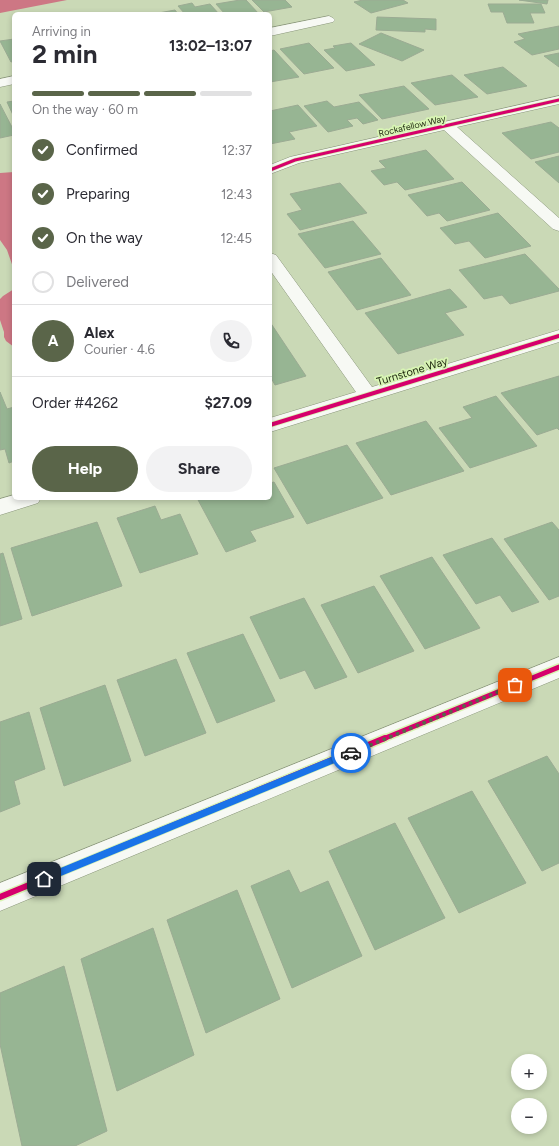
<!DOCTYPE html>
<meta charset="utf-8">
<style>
:root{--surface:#fff;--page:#f2f2f3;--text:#2b2b33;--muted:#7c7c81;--line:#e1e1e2;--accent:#5a6549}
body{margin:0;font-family:Figtree,sans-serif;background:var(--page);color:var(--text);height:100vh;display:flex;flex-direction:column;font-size:15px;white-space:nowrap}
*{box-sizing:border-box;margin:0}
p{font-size:13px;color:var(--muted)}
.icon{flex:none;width:22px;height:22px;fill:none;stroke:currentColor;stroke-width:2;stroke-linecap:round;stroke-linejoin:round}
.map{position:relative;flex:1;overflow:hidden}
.drawer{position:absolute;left:12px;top:12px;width:260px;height:488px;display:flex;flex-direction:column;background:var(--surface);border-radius:6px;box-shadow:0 2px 6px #0003}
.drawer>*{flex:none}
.controls{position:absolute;left:511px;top:1054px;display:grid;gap:8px}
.controls a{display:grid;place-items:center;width:36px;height:36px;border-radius:50%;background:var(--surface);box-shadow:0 2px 6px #0003;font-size:20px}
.pin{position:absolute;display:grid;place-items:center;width:34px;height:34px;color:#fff;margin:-17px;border-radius:8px;box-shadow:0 2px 6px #0006}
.courier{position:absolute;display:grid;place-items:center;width:40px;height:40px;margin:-20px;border:3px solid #1a73e8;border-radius:50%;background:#fff;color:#222;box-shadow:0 1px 5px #0007}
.overview em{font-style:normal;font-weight:700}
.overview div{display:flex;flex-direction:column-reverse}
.overview{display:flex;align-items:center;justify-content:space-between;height:68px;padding:0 20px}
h1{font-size:26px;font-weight:700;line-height:30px}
.bar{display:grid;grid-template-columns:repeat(4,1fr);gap:6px 4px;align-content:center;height:48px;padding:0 20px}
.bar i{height:5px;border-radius:3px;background:var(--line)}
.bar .on{background:var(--accent)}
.bar p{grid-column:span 4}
.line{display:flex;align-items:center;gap:10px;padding:0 20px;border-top:1px solid var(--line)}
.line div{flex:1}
.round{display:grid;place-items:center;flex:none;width:42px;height:42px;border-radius:21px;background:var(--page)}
ol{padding:0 20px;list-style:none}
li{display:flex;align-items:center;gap:12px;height:44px}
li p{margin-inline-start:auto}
li .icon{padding:4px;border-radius:50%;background:var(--accent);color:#fff;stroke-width:4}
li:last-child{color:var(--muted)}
li i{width:22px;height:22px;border:2px solid var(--line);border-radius:50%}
.primary-button{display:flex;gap:8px;margin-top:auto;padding:8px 20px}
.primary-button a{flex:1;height:46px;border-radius:24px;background:var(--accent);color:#fff;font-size:16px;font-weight:700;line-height:46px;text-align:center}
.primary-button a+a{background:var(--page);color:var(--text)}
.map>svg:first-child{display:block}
.water{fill:#cd7784}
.building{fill:#97b593;stroke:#9bab93}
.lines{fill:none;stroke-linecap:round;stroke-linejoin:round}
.street-casing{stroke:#89957a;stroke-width:1}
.street{fill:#f7f9f4;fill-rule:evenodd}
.cycleway-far3-casing{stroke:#d8f5b4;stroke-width:4.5}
.cycleway-far2-casing{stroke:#d8f5b4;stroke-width:6}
.cycleway-far1-casing{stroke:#d8f5b4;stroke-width:8}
.cycleway-casing{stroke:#d8f5b4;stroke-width:9}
.cycleway-far3{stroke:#d6006c;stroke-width:3}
.cycleway-far2{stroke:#d6006c;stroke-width:4}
.cycleway-far1{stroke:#d6006c;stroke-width:5}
.cycleway{stroke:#d6006c;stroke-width:6}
.route{fill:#1a73e8}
.done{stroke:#5a6549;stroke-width:4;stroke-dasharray:0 7.2}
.labels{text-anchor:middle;stroke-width:3.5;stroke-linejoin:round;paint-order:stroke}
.far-street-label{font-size:9px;fill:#1d270e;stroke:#d8f5b4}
.street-label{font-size:11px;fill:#1d270e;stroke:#d8f5b4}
</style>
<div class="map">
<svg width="559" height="1146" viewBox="0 0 559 1146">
<rect width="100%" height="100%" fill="#cad9b6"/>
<g class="water">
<path d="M0,0h67l-67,13z"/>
<path d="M14,172v98l-7,-20 -7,-10v-67z"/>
<path d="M14,289v58l-8,-6 -2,-4v-5l-4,-12v-21l3,-3z"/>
</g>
<g class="building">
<path d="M240,0h6l13,14h-34l-9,-10z"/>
<path d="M252,0h33l7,7 -28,5z"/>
<path d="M363,0h40l5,3 -37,10 -17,-11z"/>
<path d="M519,0h29l-1,4z"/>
<path d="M192,3l3,4 15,-3 9,10h-34l-7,-8z"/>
<path d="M488,4h53l4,9h-15l4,10h-27l-4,-11h-12z"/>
<path d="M175,10l3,4h-25z"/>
<path d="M377,17l59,2v11l-11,-1v3l-49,-2z"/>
<path d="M559,26v23l-27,6 -18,-13 11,-3 -7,-5z"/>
<path d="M381,33l43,17 -22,11 -43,-17z"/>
<path d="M14,39v22l-3,1 -11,-21z"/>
<path d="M309,43l25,25 -30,6 -24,-25z"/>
<path d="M351,43l24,22 -29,6 -22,-21 11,-2 -2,-2z"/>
<path d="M274,50l25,27 -29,5v-31z"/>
<path d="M559,53v14l-15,-11z"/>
<path d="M503,67l24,19 -40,8 -23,-19z"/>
<path d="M452,75l26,22 -43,8 -24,-22z"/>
<path d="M404,86l25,23 -47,10 -23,-24z"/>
<path d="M14,101v16l-7,-15z"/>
<path d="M327,101l7,6 25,-5 19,18 -15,4 -6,-6 -10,2 6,6 -25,6 -24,-26z"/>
<path d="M0,104l14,27v4l-14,3z"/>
<path d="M298,105l19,21 -28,6 6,7 -25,5v-33z"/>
<path d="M551,122l8,6v24l-28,7 -29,-26z"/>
<path d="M426,150l28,29 -49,11 -8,-8 -13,3 -13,-14 15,-3 -7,-7z"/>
<path d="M559,156v27l-24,-21z"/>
<path d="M462,182l28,28 -43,11 -8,-8 -12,3 -19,-21z"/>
<path d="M340,183l27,30 -67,17 -13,-16 15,-4 -12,-16z"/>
<path d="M498,213l33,33 -46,12 -16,-17 -14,3 -15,-16z"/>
<path d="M353,221l28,33 -56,14 -27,-34z"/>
<path d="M525,254l34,35v2l-49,13 -8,-9 -18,4 -25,-29z"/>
<path d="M381,258l30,37 -54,15 -29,-38z"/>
<path d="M450,289l17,18 -22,6 19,22 -66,19 -33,-41z"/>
<path d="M270,322l36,54 -31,9 -5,-9z"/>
<path d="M559,376v54l-2,-2 -20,7 -36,-42z"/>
<path d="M0,392l7,17 7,-2v54l-5,2 -4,-14 -5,1z"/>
<path d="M496,396l41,50 -67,22 -31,-40 33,-10 -9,-11z"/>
<path d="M426,421l38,50 -73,24 -35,-52z"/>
<path d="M347,445l36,53 -76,26 -33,-56z"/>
<path d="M274,482l20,35 -44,14 6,10 -30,11 -29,-54h73v-15z"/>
<path d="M155,506l6,14 19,-6 18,40 -58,19 -23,-55z"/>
<path d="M97,522l25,64 -90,30 -21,-68z"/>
<path d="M552,522l7,8v66l-10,4 -45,-61z"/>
<path d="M492,538l47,64 -27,10 -12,-17 -24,9 -33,-49z"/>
<path d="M3,553l19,66 -22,7v-72z"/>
<path d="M432,557l48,71 -55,21 -45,-73z"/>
<path d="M374,586l40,65 -56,22 -37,-68z"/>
<path d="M304,598l43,79 -32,12 -10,-19 -25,9 -30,-62z"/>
<path d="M243,634l32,67 -58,22 -30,-70z"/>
<path d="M176,659l30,74 -61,23 -28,-76z"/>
<path d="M105,685l26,76 -67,25 -24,-78z"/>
<path d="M29,712l16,57 -31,12 6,23 -20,8v-90z"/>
<path d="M547,756l12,18v89l-17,8 -54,-90z"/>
<path d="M472,791l54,92 -67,30 -51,-95z"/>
<path d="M395,823l50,95 -70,32 -46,-99z"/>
<path d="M289,870l11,23 28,-12 34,75 -70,32 -41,-102z"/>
<path d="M237,890l43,109 -74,34 -39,-113z"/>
<path d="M153,928l41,127 -77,36 -36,-132z"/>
<path d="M64,966l43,165 -32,15h-53l-22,-102v-51z"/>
</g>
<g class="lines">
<defs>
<g id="street">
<path d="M329,16l4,2 2,2 -2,2 -63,14v-8z"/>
<path d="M14,76v8l-14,3v-8z"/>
<path d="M559,96v8l-102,23 102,91v13l-6,-2 -109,-99 -145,33 -29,11v-9l20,-8z"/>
<path d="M270,253l6,2 96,132 187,-57v12l-289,90v-14l86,-26 -86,-122z"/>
<path d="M14,495v3h27l-3,5 -38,12v-16z"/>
<path d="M559,657v21l-559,233v-28z"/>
</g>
</defs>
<use href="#street" class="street-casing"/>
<use href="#street" class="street"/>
<defs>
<path id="cycleway-far3" d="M270,170l25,-10 264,-60"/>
<path id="cycleway-far2" d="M270,425l289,-89"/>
<path id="cycleway-far1" d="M383,739l176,-72"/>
<path id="cycleway" d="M0,897l385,-159"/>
</defs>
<use href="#cycleway-far3" class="cycleway-far3-casing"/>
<use href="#cycleway-far2" class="cycleway-far2-casing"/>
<use href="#cycleway-far1" class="cycleway-far1-casing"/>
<use href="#cycleway" class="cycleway-casing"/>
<use href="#cycleway-far3" class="cycleway-far3"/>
<use href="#cycleway-far2" class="cycleway-far2"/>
<use href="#cycleway-far1" class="cycleway-far1"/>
<use href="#cycleway" class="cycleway"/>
</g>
<path class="route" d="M351,749l4,4 -1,2 -310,128 -3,-1v-6z"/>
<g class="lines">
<path class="done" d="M351,753l164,-68"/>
</g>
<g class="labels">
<g class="far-street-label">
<text transform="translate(412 126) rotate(-13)" y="3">Rockafellow Way</text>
</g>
<g class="street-label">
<text transform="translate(412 371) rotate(-17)" y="4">Turnstone Way</text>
</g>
</g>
</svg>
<div class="controls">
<a>+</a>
<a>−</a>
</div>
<div class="pin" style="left:515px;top:685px;background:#ea580c"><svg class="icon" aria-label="bag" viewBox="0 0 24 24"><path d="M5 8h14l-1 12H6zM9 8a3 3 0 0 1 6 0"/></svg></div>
<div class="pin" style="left:44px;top:879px;background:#1f2937"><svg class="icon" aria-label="home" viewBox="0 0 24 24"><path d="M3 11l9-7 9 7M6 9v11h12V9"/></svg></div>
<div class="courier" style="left:351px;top:753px"><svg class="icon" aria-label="car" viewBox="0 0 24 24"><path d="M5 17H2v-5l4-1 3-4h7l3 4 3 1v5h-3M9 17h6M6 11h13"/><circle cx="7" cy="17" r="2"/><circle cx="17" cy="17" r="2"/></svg></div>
<section class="drawer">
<div class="overview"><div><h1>2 min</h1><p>Arriving in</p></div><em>13:02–13:07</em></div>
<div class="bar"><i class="on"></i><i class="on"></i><i class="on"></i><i></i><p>On the way · 60 m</p></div>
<ol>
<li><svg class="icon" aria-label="check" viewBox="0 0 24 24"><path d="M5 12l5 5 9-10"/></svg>Confirmed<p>12:37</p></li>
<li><svg class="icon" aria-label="check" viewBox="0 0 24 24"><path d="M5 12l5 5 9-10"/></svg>Preparing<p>12:43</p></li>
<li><svg class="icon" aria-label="check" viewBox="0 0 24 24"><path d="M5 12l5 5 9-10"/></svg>On the way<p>12:45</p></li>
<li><i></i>Delivered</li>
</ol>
<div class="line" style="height:72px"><b class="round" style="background:var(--accent);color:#fff">A</b><div><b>Alex</b><p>Courier · 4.6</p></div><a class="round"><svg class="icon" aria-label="phone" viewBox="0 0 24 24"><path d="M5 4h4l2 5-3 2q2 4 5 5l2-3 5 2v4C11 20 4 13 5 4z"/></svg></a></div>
<div class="line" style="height:52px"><div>Order #4262</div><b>$27.09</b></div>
<div class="primary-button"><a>Help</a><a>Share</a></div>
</section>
</div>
